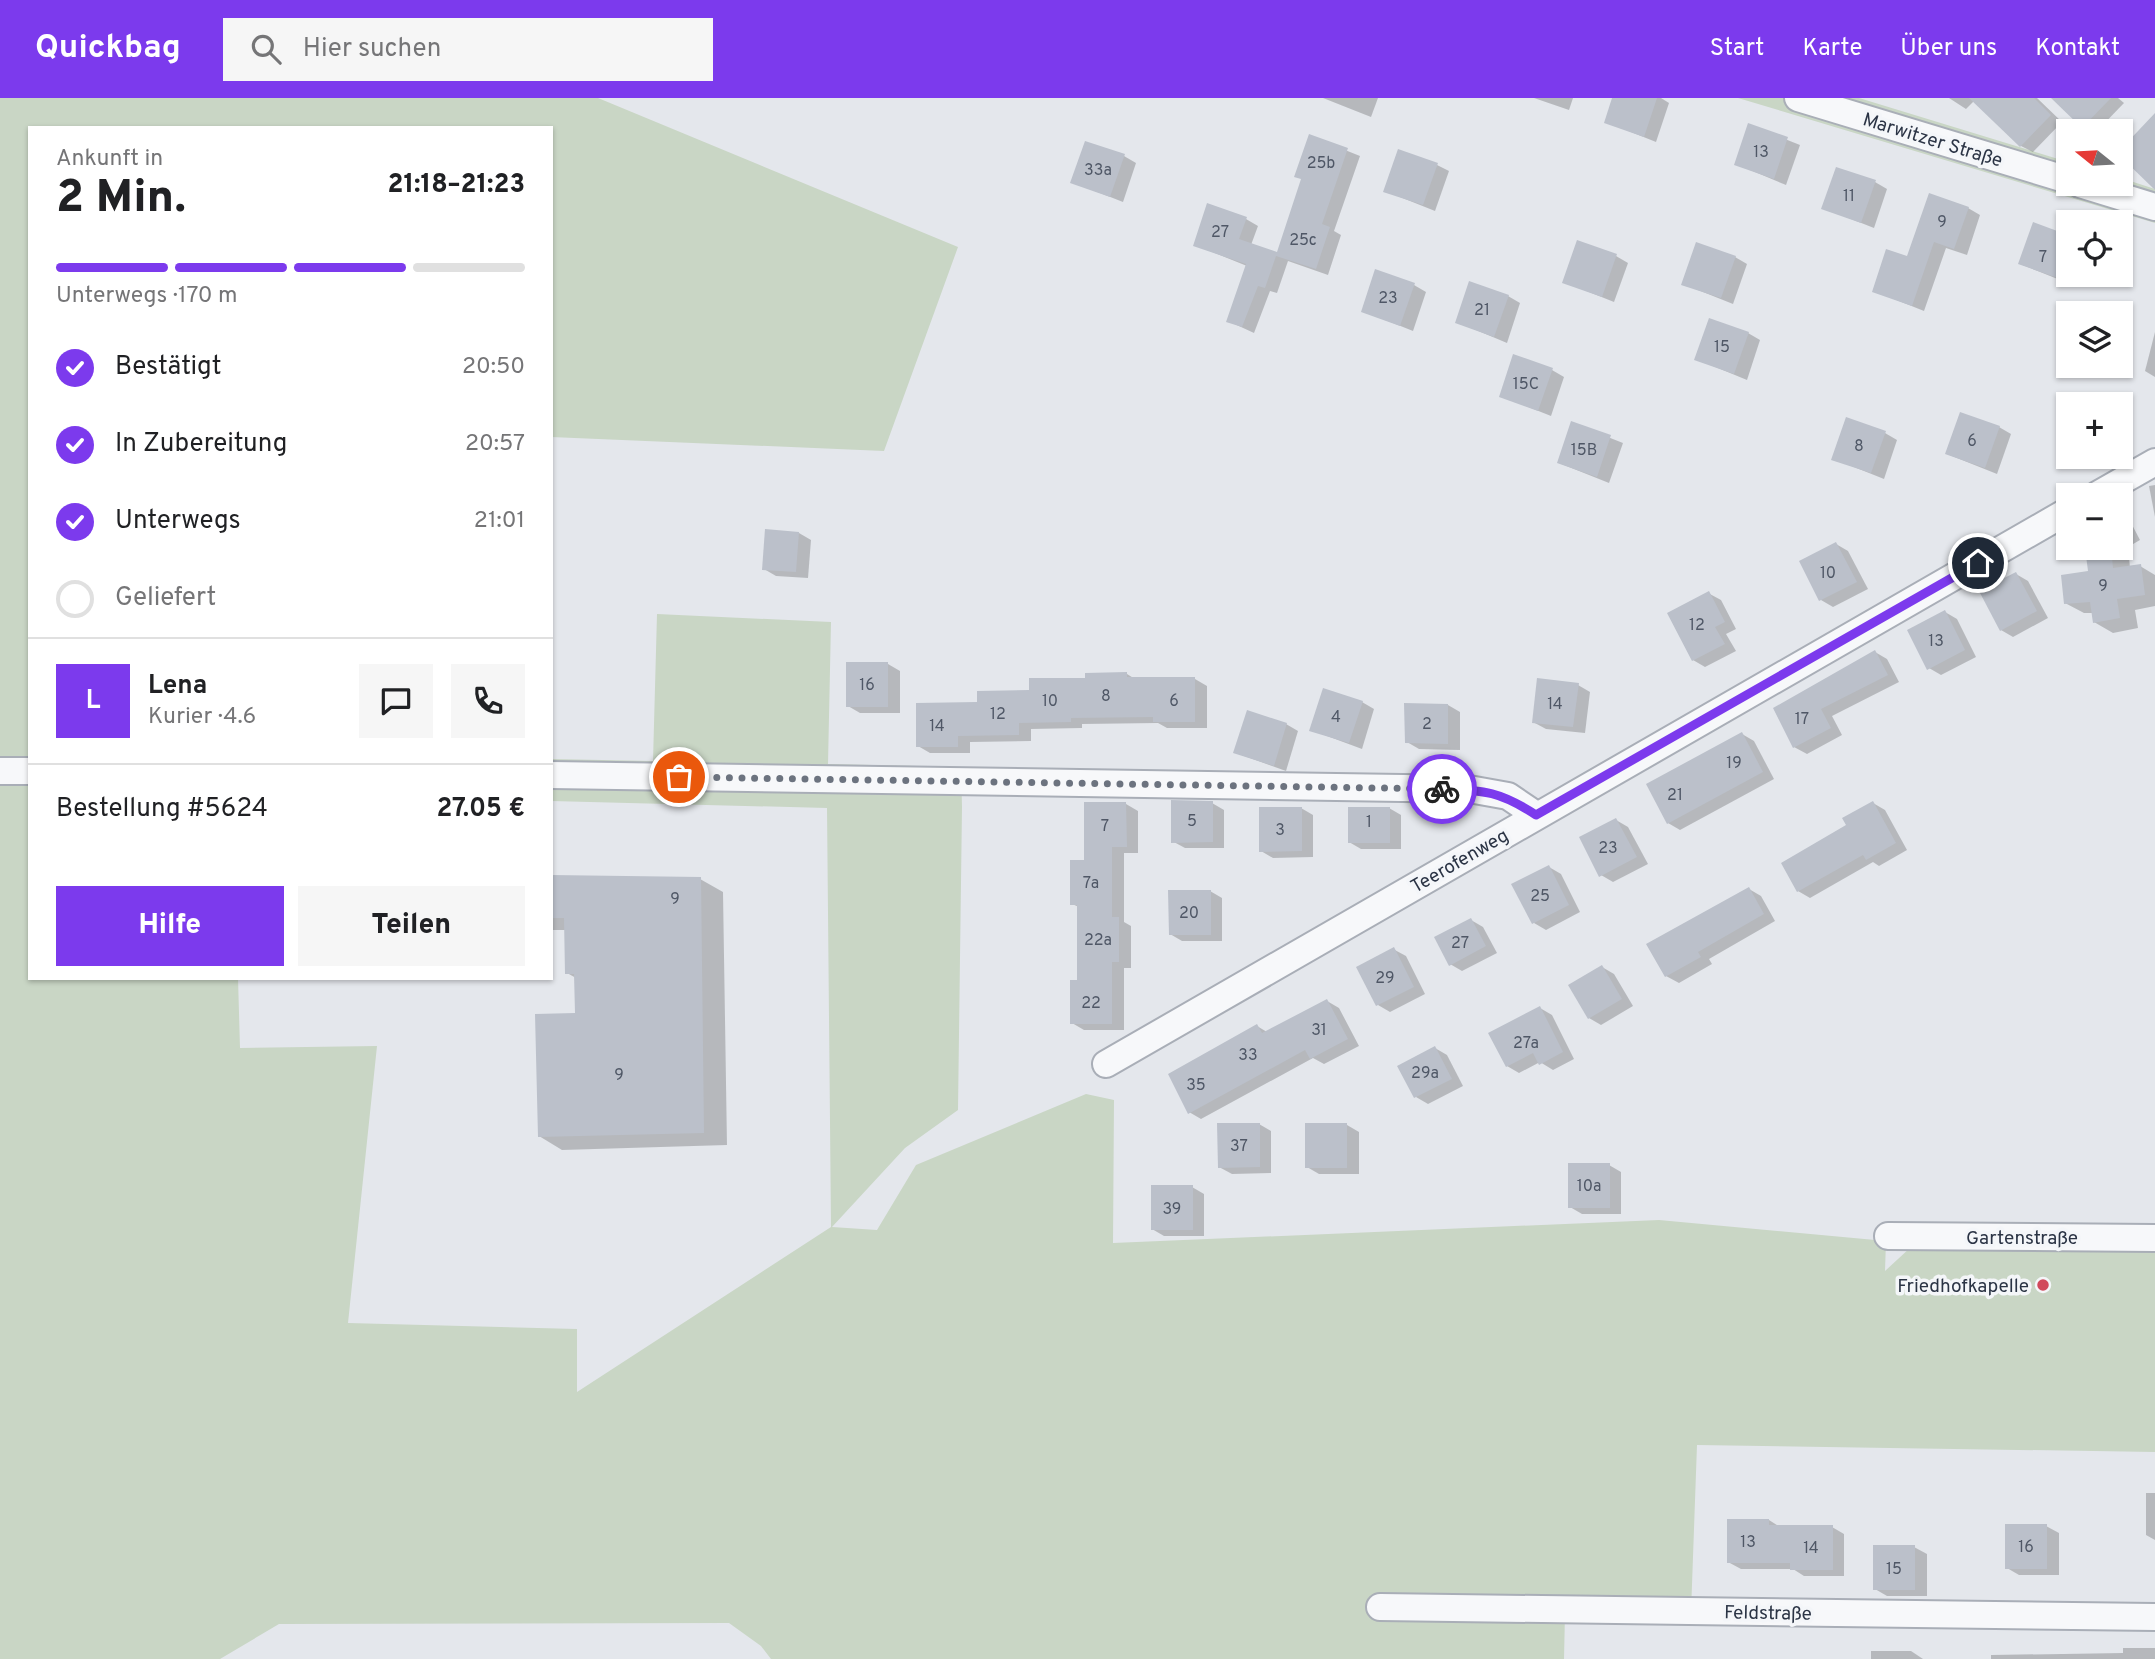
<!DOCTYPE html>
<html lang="de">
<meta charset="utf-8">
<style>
:root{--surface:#fff;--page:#f6f6f6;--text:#202124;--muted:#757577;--line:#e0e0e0;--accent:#7c3aed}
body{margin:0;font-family:Overpass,sans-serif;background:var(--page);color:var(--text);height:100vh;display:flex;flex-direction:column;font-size:26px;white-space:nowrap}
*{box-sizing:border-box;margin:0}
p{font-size:23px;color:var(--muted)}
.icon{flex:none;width:38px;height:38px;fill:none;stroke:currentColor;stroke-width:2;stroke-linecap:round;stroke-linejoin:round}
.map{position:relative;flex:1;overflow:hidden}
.sheet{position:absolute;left:28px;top:28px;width:525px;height:854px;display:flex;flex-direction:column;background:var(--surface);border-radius:0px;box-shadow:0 2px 5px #0004}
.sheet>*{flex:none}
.needle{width:46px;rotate:288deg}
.buttons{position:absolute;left:2056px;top:21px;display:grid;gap:14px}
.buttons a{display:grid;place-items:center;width:77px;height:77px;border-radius:0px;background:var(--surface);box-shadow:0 2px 5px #0004;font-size:35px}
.pin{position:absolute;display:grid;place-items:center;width:60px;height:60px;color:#fff;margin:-30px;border:4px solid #fff;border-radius:50%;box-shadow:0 2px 7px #0007}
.courier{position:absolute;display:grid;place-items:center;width:70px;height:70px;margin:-35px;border:5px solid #7c3aed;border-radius:50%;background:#fff;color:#222;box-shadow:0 2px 9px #0007}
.overview em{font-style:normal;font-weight:800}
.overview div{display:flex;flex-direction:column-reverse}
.overview{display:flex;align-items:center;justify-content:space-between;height:119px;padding:0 28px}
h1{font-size:46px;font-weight:800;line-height:52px}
.bar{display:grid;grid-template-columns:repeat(4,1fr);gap:10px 7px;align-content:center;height:84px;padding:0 28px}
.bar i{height:9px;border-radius:5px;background:var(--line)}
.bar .current{background:var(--accent)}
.bar p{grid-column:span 4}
.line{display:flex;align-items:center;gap:18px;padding:0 28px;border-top:2px solid var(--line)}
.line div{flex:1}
.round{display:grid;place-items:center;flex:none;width:74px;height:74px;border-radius:0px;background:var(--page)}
ol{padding:0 28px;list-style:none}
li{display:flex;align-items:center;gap:21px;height:77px}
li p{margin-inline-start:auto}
li .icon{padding:7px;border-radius:50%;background:var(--accent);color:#fff;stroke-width:4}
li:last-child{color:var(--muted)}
li i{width:38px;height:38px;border:4px solid var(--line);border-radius:50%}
.button{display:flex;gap:14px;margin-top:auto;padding:14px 28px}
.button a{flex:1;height:80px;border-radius:0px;background:var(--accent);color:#fff;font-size:28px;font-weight:800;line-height:80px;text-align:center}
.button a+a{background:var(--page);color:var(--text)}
header{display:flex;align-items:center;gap:42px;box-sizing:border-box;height:98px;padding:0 35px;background:var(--accent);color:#fff}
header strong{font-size:33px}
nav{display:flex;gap:38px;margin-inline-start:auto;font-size:24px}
.search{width:490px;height:63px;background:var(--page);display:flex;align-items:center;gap:18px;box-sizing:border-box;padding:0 24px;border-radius:0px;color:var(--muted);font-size:26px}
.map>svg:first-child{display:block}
.green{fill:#c9d6c5}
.shadow{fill:#0003}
.building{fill:#bbc0ca}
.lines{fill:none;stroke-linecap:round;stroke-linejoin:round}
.street-casing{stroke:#a9aeb7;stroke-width:30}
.street{stroke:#f7f8fa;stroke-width:26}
.done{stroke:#6c737f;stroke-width:7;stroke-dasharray:0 12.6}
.route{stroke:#7c3aed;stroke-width:9}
.poi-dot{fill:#d1495b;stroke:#f4f6f9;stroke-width:2.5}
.labels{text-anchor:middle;stroke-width:7;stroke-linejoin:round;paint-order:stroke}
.number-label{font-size:16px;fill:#4f5766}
.street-label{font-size:19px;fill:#2b3445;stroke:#f4f6f9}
.poi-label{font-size:19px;fill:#2b3445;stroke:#f4f6f9;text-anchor:end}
</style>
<header>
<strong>Quickbag</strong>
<div class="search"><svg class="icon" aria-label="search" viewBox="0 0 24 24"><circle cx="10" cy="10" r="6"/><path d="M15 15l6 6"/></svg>Hier suchen</div>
<nav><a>Start</a><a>Karte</a><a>Über uns</a><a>Kontakt</a></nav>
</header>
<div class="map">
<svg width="2155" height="1561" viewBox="0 0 2155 1561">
<rect width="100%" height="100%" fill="#e4e7ec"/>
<g class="green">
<path d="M0,0h598l360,149 -74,204 -333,-14v-309h-521v850h208l2,70 137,-2 -29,277 229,6v63l254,-165 -4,-419 -276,-7v-42l102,2 4,-147 174,8 -3,142 133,3 1,40 -4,303 -53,38 -73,79 45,3 39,-65 170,-71 28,6 -1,143 546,-23 227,21 -1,30 26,-24 244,1v204l-458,-7 -6,168h-126l-1,46h-793l-10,-13 -32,-23 -450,1 -59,35h-220z"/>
<path d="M1738,0h121l209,64v22h53v-6l34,11v34z"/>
</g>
<g class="shadow">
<path d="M1323,0h55l-7,19z"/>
<path d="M1534,0h39l-4,12z"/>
<path d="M1614,0h47l8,5 -13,39 -50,-20z"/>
<path d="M1949,0h88l25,24 -29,30 -12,-6 -47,-45 -8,8z"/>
<path d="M2055,0h63l6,5 -27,28h-6z"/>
<path d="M1749,27l51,20 -14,40 -50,-21z"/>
<path d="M1310,38l50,20 -26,75 7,4 -13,40 -40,-14 -11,32 -7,-2 -16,42 -26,-12 19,-55 -52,-21 51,-26 12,7 -7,19 27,9 25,-74z"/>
<path d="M1124,58l12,7 -13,39 -51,-20z"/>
<path d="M1437,67l12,6 -14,40 -50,-20z"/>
<path d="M1875,84l12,7 -13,39 -51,-20z"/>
<path d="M1968,110l12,7 -13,40 -21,-7 -22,63 -50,-20z"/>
<path d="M2034,126l34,12v39h5l-3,9 -50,-20z"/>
<path d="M1616,158l12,7 -14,39 -50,-20z"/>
<path d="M1735,159l12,7 -14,40 -50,-20z"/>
<path d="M1414,187l12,7 -13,39 -50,-20z"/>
<path d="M1508,198l12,7 -13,40 -50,-21z"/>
<path d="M2155,234v45l-10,-6z"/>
<path d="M1748,235l12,7 -13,40 -51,-21z"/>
<path d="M1552,272l12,7 -13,39 -50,-20z"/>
<path d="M1572,325l51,20 -14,40 -50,-20z"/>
<path d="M1999,329l12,7 -14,40 -50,-20z"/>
<path d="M1885,335l12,7 -13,39 -50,-20z"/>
<path d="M2155,387v32l-6,-31z"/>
<path d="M2121,416l8,5 11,21 -12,7 2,21 10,-2 15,9v31l-20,4 3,18 -25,5 -19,-11 -1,-9h-9l-19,-10 25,-31 -4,-24h35z"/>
<path d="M799,435l12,7 -3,38 -32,-2 -12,-7z"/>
<path d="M1836,446l12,7 20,38 -35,18 -12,-7z"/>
<path d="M2016,476l12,7 20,37 -35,19 -12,-7z"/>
<path d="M1708,495l13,7 15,29 -10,5 10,17 -31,16 -12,-7z"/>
<path d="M1945,514l12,7 19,38 -35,18 -12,-7z"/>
<path d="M1875,554l12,7 12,23 -67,34 10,19 -35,19 -13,-7 -19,-38z"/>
<path d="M888,566l12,7v42h-40l-12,-7z"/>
<path d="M1127,576l8,5h60l12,7v42h-40l-9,-5 -76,1v4l-51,1v12l-61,1v11h-40l-12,-7 61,-42 108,-25z"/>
<path d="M1578,587l12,7 -5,41 -39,-4 -13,-7z"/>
<path d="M1362,604l12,7 -12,40 -51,-19z"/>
<path d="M1448,607l12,7v38l-41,-1 -12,-7z"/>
<path d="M1286,626l12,7 -12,40 -50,-18z"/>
<path d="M1742,636l12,7 20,38 -94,51 -12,-7z"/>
<path d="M1212,705l12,7v38h-39l-13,-7z"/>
<path d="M1873,705l12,7 22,40 -28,16 -6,-4 -63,36 -12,-7 51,-65z"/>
<path d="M1126,706l12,7v42h-14v69l7,4v42h-7v62h-40l-12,-7 7,-42v-74l-7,-3 14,-43z"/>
<path d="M1301,710l12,7v42l-40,1 -12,-7z"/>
<path d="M1389,710l12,7v34h-40l-12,-7z"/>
<path d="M1616,722l12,7 20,37 -35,18 -12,-7z"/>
<path d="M1549,769l12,7 19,38 -34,18 -12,-7z"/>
<path d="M551,779l149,2 23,13 4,253 -165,5 -23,-14 38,-121 -1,-37 -9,-5 -1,-43h-15z"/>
<path d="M1749,791l12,7 14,25 -66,38 3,5 -33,19 -13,-7z"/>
<path d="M1210,793l12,7v43h-40l-12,-7z"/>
<path d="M1471,822l12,7 14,26 -35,18 -12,-7z"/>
<path d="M1393,851l13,7 19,38 -35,18 -12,-7z"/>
<path d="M1602,869l12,7 19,32 -32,19 -12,-7z"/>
<path d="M1327,903l12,7 20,38 -35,18 -11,-6 -112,61 -12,-7 68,-86 10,6z"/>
<path d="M1540,910l12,7 22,44 -21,11 -13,-8 -21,11 -12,-7z"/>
<path d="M1435,950l12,7 16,31 -35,18 -12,-7z"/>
<path d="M1259,1026l12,7v42l-39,1 -13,-7z"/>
<path d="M1347,1027l12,7v42h-40l-12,-7z"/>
<path d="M1609,1067l12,7v42h-39l-12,-7z"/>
<path d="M1192,1089l12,7v42h-40l-12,-7z"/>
<path d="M2146,1395h9v47l-9,-5z"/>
<path d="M1769,1422l11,7h52l12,7v42h-40l-11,-7h-52l-13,-7z"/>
<path d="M2046,1428l13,7v42h-40l-12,-7z"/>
<path d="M1914,1449l13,7v42h-40l-12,-7z"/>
<path d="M2123,1550h32v11h-164v-4l132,-2z"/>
<path d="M1871,1553h40l12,8h-52z"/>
</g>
<g class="building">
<path d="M1612,0h45l-13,39 -40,-14z"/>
<path d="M1969,0h65l17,17 -31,32z"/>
<path d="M2051,0h60l-29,30z"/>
<path d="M2155,15v77l-34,-33v-8z"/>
<path d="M1748,25l40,14 -14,42 -40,-14z"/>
<path d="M1309,36l39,14 -26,76 8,3 -14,42 -40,-13 -11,32 -7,-2 -16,41 -16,-5 20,-58 -53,-18 14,-43 40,14 -8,22 38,13 24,-73 -7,-2z"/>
<path d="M1085,43l40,13 -15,43 -40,-14z"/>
<path d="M1398,51l40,14 -15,42 -40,-13z"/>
<path d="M1836,69l40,13 -15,43 -40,-14z"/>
<path d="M1929,95l40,14 -15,42 -20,-7 -22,64 -40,-14 14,-43 21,7z"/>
<path d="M2033,124l35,13v12l-10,31 -40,-14z"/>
<path d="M1577,142l40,14 -15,43 -40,-14z"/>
<path d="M1696,144l40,14 -15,42 -40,-13z"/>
<path d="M1375,171l40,14 -15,43 -39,-14z"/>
<path d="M1469,183l40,14 -15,42 -39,-14z"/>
<path d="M1709,220l40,14 -15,42 -40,-14z"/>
<path d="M1513,256l40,14 -15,43 -39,-14z"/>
<path d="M1960,314l40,14 -15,42 -40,-14z"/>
<path d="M1846,319l40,14 -15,42 -40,-13z"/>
<path d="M1571,323l40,14 -14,42 -40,-14z"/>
<path d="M765,431l34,3 -3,40 -34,-2z"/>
<path d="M1836,444l21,40 -38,19 -20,-40z"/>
<path d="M2085,450h26l2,20 28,-4 4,31 -28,4 3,19 -27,5 -3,-21 -26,2 -3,-29 27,-4z"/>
<path d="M2016,474l21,39 -37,20 -21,-40z"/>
<path d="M1709,493l16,31 -10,5 10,17 -33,17 -25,-48z"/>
<path d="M1945,512l20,40 -38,20 -20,-40z"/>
<path d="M1875,552l13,25 -67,34 10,19 -38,20 -20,-40z"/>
<rect x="846" y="564" width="42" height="45"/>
<path d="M1127,574v5h68v45h-42v-5l-82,1v4l-52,1v12l-61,1v11h-42v-44l61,-1v-11l52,-1v-12h56v-5z"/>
<path d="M1537,580l42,5 -6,44 -41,-4z"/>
<path d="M1323,590l40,13 -14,42 -40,-12z"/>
<path d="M1404,605l44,1v40l-43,-1z"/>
<path d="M1247,612l40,13 -13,43 -41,-13z"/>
<path d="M1742,634l21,40 -96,52 -21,-40z"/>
<path d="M1171,702l42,1v41l-42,1z"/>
<path d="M1873,703l23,42 -30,17 -3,-5 -66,37 -16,-29 65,-38 -4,-7z"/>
<path d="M1084,704h42l1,45h-15v70h7v45h-7v62h-42v-44h7v-75h-7v-45h14z"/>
<path d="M1259,709h43v44l-43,1z"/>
<rect x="1348" y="709" width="42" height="36"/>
<path d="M1616,720l21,39 -38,20 -20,-40z"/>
<path d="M1549,767l20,40 -37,19 -21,-40z"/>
<path d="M551,777l150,2 3,256 -166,4 -3,-123 40,-1 -1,-39h-9l-1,-56h-13z"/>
<path d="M1749,789l15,27 -66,38 3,5 -36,20 -19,-33z"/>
<path d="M1168,792h43v45h-42z"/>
<path d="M1471,820l15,28 -37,20 -15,-29z"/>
<path d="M1394,849l20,40 -38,19 -20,-39z"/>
<path d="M1602,867l20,34 -34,20 -20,-34z"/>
<path d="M1327,901l21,40 -38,20 -5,-9 -117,64 -20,-40 89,-50 5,9z"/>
<path d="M1540,908l23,46 -24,13 -6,-12 -27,14 -18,-34z"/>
<path d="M1435,948l17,33 -38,19 -17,-32z"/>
<path d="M1217,1025h43v44l-42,1z"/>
<rect x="1305" y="1025" width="42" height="45"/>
<rect x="1568" y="1065" width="42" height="45"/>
<rect x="1151" y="1087" width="42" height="45"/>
<path d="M1727,1421h42v6h64v45h-43v-7h-63z"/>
<rect x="2005" y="1426" width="42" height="45"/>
<rect x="1873" y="1447" width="42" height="45"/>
</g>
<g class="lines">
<defs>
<g id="street">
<path d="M1798,0l270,82"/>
<path d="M2080,86l75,23"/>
<path d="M2097,397l58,-33"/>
<path d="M0,673h30"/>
<path d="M551,677l918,14 39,7 28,19"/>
<path d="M1106,966l962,-553"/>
<path d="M1888,1138l267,2"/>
<path d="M1380,1509l775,10"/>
</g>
</defs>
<use href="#street" class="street-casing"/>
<use href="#street" class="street"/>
</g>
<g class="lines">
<path class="done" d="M679,679l763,12"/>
<path class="route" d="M1442,691c43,1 59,3 94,26l442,-252"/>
</g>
<circle class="poi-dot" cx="2043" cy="1187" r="7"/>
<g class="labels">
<g class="number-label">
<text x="1761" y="59">13</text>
<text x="1321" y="70">25b</text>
<text x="1098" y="77">33a</text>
<text x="1849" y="103">11</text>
<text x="1942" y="129">9</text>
<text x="1220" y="139">27</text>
<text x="1303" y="147">25c</text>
<text x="2043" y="164">7</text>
<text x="1388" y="205">23</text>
<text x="1482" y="217">21</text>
<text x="1722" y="254">15</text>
<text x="1526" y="291">15C</text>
<text x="1972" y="348">6</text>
<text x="1859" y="353">8</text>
<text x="1584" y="357">15B</text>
<text x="1828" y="480">10</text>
<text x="2103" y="493">9</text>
<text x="1697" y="532">12</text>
<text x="1936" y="548">13</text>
<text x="867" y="592">16</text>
<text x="1106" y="603">8</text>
<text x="1050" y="608">10</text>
<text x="1174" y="608">6</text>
<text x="1555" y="611">14</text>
<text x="998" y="621">12</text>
<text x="1336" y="624">4</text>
<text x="1802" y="626">17</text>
<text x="1427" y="631">2</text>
<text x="937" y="633">14</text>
<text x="1734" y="670">19</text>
<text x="1675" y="702">21</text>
<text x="1192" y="728">5</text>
<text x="1369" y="729">1</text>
<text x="1105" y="733">7</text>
<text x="1280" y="737">3</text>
<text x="1608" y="755">23</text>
<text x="1091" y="790">7a</text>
<text x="1540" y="803">25</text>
<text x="675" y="806">9</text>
<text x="1189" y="820">20</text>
<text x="1098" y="847">22a</text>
<text x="1460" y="850">27</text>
<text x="1385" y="885">29</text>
<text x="1091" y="910">22</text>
<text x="1319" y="937">31</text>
<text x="1526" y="950">27a</text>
<text x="1248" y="962">33</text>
<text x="1425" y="980">29a</text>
<text x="619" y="982">9</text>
<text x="1196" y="992">35</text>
<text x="1239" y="1053">37</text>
<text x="1589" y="1093">10a</text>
<text x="1172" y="1116">39</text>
<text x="1748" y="1449">13</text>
<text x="2026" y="1454">16</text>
<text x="1811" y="1455">14</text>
<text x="1894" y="1476">15</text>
</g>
<g class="street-label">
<text transform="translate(1933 41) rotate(17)" y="7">Marwitzer Straße</text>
<text transform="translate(1459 762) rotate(-30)" y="7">Teerofenweg</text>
<text x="2022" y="1146">Gartenstraße</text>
<text transform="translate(1768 1514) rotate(1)" y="7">Feldstraße</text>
</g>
<g class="poi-label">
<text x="2029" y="1194">Friedhofkapelle</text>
</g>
</g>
</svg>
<div class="buttons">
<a><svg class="needle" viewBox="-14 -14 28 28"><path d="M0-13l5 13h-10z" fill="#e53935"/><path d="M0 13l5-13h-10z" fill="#757577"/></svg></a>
<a><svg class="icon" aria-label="locate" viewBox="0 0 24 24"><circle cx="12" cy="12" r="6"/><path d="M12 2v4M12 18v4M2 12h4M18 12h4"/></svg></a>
<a><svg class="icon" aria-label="layers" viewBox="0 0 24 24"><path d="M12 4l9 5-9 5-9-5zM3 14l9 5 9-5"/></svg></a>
<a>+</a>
<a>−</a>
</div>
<div class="pin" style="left:679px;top:679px;background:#ea580c"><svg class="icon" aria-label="bag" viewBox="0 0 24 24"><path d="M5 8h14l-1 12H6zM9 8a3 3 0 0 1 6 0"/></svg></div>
<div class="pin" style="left:1978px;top:465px;background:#1f2937"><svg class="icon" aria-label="home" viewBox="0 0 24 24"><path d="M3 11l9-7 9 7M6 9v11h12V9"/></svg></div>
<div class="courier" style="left:1442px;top:691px"><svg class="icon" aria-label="bike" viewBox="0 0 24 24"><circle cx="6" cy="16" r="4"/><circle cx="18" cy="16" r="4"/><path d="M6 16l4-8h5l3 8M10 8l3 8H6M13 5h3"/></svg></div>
<section class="sheet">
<div class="overview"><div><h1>2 Min.</h1><p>Ankunft in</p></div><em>21:18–21:23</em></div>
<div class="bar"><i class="current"></i><i class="current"></i><i class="current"></i><i></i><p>Unterwegs · 170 m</p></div>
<ol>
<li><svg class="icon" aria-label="check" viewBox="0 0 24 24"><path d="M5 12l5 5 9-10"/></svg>Bestätigt<p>20:50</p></li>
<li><svg class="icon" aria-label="check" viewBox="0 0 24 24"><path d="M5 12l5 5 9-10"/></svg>In Zubereitung<p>20:57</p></li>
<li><svg class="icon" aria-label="check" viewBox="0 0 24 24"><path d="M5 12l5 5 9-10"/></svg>Unterwegs<p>21:01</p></li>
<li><i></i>Geliefert</li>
</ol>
<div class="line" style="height:126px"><b class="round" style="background:var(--accent);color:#fff">L</b><div><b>Lena</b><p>Kurier · 4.6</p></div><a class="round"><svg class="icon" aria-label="chat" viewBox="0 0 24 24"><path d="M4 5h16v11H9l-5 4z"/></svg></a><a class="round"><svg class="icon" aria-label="phone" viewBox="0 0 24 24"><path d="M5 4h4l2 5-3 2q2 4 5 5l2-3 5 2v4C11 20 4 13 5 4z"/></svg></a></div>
<div class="line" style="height:91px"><div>Bestellung #5624</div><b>27.05 €</b></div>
<div class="button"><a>Hilfe</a><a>Teilen</a></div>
</section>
</div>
